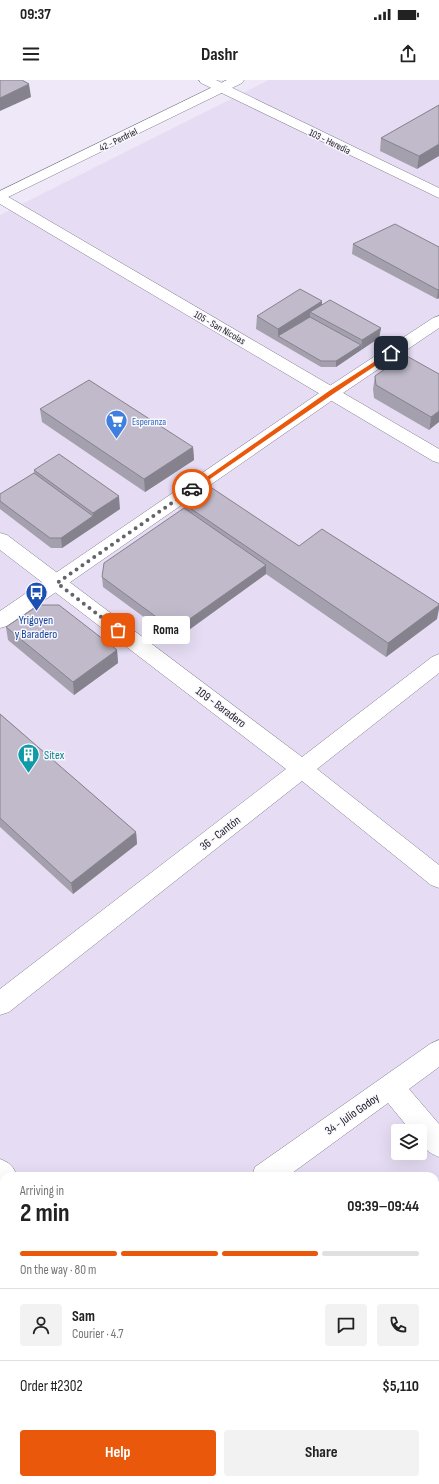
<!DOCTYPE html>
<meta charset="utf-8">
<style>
:root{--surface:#fff;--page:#f2f2f2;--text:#222;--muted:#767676;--line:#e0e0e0;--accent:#ea580c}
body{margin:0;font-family:"Sofia Sans Condensed",sans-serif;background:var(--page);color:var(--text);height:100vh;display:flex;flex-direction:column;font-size:15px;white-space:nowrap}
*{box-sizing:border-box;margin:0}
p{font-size:13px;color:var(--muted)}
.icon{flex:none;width:22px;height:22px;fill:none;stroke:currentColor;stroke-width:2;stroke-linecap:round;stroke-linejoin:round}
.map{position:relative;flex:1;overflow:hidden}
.panel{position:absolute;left:0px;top:1092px;width:439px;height:312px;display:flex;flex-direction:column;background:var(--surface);border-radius:12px 12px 0 0;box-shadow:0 4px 16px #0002}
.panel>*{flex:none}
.tools{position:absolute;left:391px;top:1044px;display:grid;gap:8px}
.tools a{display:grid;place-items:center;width:36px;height:36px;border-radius:4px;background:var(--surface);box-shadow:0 4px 16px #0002;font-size:20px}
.pin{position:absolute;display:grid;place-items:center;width:34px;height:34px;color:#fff;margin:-17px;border-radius:8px;box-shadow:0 2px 6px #0006}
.courier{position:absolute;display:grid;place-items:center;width:40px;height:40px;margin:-20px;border:3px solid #ea580c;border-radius:50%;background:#fff;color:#222;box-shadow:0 1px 5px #0007}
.bubble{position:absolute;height:28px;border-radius:4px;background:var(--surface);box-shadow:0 4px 16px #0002;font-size:13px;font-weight:700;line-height:28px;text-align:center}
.headline em{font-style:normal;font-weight:700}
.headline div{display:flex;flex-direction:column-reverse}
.headline{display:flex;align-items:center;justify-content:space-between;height:68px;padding:0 20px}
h1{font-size:26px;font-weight:700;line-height:30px}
.bar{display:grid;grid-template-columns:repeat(4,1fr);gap:6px 4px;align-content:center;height:48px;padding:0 20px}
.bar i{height:5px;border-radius:3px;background:var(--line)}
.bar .current{background:var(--accent)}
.bar p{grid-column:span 4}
.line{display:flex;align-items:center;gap:10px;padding:0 20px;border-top:1px solid var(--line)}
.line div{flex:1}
.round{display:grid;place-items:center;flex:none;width:42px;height:42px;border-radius:4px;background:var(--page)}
.button{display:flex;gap:8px;margin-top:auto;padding:8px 20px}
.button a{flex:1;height:46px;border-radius:4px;background:var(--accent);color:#fff;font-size:16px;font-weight:700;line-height:46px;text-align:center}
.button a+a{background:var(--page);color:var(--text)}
.status{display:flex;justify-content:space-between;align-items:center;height:28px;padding:0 20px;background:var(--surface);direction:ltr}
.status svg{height:11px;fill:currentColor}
header{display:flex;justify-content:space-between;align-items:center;height:52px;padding:0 20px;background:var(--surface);font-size:18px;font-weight:700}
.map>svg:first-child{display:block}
.built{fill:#e6ddf4;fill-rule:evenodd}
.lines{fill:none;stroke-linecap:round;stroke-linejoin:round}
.minor-casing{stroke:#847e8d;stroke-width:1}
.tertiary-casing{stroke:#847e8d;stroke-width:1}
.minor{fill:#fff;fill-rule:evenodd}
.tertiary{fill:#fff;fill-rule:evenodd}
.wall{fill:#a5a0ae}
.shaded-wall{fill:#86828d}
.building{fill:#c0baca;stroke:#86828d}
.route{fill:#ea580c}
.done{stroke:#66626b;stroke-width:4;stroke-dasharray:0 7.2}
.labels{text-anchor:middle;stroke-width:3;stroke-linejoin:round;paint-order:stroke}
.far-street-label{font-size:10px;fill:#1c1a1f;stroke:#f9f7fe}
.far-shop-label{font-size:10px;fill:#366cbe;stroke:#f9f7fe;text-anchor:start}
.transit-label{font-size:12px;fill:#164399;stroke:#f9f7fe}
.street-label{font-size:12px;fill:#1c1a1f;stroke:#f9f7fe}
.culture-label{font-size:12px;fill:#0d838f;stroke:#f9f7fe;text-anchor:start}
</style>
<div class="status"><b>09:37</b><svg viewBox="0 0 49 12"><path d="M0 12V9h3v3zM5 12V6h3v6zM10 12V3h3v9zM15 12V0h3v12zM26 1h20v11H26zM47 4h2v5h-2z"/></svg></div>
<header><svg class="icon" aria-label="menu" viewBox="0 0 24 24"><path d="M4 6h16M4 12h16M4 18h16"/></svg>Dashr<svg class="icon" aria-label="share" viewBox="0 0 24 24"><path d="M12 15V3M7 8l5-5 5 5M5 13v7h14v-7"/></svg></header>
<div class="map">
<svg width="439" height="1404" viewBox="0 0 439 1404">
<rect width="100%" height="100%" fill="#eee8f8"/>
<path class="built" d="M269,0h170v1404h-439v-1269zM398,1051h22v22h-22zM4,1096h431v304h-431z"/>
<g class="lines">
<defs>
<g id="minor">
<path d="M199,0h17l223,108v10l-238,-115z"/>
<path d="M0,114l5,1 434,254v14l-6,-2 -433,-257z"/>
<path d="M0,453l7,2 295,222 130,-100 7,-3v19l-122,96 122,96v23l-8,-3 -129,-104 -293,231 -9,3v-26l286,-220 -286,-219z"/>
<path d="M439,960v27l-30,22 30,35v33c-14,-6 -19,-11 -19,-26h-9l-23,-28 -100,73h-36l3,-9 175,-123z"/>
<path d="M0,1079c10,4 13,7 17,17h-13v13l-4,-1z"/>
<path d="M4,1265v30l-4,2v-30z"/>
</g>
<g id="tertiary">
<path d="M227,0h17l-2,3 -242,118v-10z"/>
<path d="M439,236v12l-102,69 -330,229 -7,2v-17l325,-222 108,-71z"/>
</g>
</defs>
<use href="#minor" class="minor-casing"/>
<use href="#tertiary" class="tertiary-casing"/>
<use href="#minor" class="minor"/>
<use href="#tertiary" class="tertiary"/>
</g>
<g class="wall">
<path d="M439,25l-22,64 -37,-18 1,-13z"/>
<path d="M353,164l86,3v51l-2,1 -85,-45z"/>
<path d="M322,225l59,23 -2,10 -43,29h-15l-65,-38 1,-13z"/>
<path d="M439,294l-10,56 -55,-32 -1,-9 2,-13z"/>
<path d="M40,329l153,38 1,13 -49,32 -103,-70z"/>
<path d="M34,390l86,39 -58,39h-11l-51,-39v-15l34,-21z"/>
<path d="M184,424l115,42 138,73 -51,38 -120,-83 -91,66 -72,-53 -1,-10 82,-69z"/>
<path d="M6,547l111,23 1,13 -44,32 -66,-55z"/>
<path d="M0,634l136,118 1,12 -64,50 -73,-67z"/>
</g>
<g class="shaded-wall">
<path d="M29,4l2,13 -31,14v-13z"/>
<path d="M439,64v12l-22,13 2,-13z"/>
<path d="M439,209v9l-2,1 1,-9z"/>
<path d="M322,221v13l-12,-2v10l-32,14v-7z"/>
<path d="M381,248l-2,10 -18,12 1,-10z"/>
<path d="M361,265v5l-25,17v-6z"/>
<path d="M439,331v11l-10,8 2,-13z"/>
<path d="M193,367l1,13 -49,32 -1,-13z"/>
<path d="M119,416l1,13 -58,39 -1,-10 32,-22v-3z"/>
<path d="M266,485v9l-91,66 -1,-10z"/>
<path d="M439,525v4l-2,10 -51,38 2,-14z"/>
<path d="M117,570l1,13 -44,32 -1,-13z"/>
<path d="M136,752l1,12 -64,50 -2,-11z"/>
</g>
<g class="building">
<path d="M0,0h22l7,4 -29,14z"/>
<path d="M439,25v39l-20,12 -38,-18z"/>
<path d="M395,144l44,23v42l-1,1 -85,-46z"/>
<path d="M300,209l22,12 -44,28 -21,-13z"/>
<path d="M330,220l51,28 -19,12 -52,-28z"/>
<path d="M310,237l51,28 -25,16h-15l-43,-25z"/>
<path d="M405,275l34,19v37l-8,6 -55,-32 -1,-9z"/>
<path d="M89,300l104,67 -49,32 -104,-70z"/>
<path d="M59,374l60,42 -26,17 -59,-43z"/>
<path d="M34,393l59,43 -32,22h-11l-50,-37v-7z"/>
<path d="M209,406l90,60 23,-17 117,75v1l-51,38 -204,-139z"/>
<path d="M184,428l82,57 -92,65 -72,-53 2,-14z"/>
<path d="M39,525h20l58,45 -44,32 -67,-55z"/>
<path d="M0,634l136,118 -65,51 -71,-65z"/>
</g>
<path class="route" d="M391,271l2,3 -60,40 -139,96h-3v-2l138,-97z"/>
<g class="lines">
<path class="done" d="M118,550l-61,-47 135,-94"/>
</g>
<defs>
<symbol id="supermarket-pin" viewBox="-11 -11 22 30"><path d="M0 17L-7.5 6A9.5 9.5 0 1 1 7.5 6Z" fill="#3f7fe0" stroke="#f9f7fe"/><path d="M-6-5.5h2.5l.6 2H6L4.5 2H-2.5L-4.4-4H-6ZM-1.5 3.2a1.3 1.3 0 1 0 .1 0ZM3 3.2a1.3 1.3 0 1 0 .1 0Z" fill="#fff"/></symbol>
<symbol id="bus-pin" viewBox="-11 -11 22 30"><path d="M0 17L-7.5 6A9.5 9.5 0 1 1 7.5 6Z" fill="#1a4fb4" stroke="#f9f7fe"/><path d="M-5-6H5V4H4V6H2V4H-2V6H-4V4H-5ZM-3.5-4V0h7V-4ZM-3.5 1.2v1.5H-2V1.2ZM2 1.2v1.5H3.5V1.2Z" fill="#fff"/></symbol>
<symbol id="building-pin" viewBox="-11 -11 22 30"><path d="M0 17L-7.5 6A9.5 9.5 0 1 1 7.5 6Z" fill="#0f9aa8" stroke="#f9f7fe"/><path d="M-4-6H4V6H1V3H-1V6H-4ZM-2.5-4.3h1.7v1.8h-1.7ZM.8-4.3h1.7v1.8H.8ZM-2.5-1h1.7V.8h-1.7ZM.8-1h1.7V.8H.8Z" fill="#fff"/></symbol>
</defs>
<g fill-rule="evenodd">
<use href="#supermarket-pin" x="104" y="328" width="25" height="34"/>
<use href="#bus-pin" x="24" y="500" width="25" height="34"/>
<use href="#building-pin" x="16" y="662" width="25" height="34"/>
</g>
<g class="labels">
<g class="far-street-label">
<text transform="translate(118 59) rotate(-26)" y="4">42 - Perdriel</text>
<text transform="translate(330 61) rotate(26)" y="4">103 - Heredia</text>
<text transform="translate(220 247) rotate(30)" y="4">105 - San Nicolas</text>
</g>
<g class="far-shop-label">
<text x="132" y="345">Esperanza</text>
</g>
<g class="transit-label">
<text x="36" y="544">Yrigoyen<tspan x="36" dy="14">y Baradero</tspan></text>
</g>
<g class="street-label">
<text transform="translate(221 627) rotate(37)" y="4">109 - Baradero</text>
<text transform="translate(220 753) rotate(-38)" y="4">36 - Cantón</text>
<text transform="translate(352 1034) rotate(-35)" y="4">34 - Julio Godoy</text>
</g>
<g class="culture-label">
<text x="44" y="679">Sitex</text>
</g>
</g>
</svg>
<div class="tools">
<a><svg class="icon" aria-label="layers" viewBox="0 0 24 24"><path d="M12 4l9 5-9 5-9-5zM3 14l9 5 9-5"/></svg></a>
</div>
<div class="pin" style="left:118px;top:550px;background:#ea580c"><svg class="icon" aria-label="bag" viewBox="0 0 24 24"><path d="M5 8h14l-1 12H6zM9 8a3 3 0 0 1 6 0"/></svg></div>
<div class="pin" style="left:391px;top:273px;background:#1f2937"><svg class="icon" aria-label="home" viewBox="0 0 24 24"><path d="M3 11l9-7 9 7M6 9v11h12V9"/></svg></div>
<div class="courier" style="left:192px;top:409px"><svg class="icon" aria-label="car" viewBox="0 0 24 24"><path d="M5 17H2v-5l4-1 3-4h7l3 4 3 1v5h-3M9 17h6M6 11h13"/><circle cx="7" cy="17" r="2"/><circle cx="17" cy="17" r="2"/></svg></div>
<div class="bubble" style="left:142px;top:536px;width:48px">Roma</div>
<section class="panel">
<div class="headline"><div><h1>2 min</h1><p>Arriving in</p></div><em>09:39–09:44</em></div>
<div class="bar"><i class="current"></i><i class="current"></i><i class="current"></i><i></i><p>On the way · 80 m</p></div>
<div class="line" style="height:72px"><a class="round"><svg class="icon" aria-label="person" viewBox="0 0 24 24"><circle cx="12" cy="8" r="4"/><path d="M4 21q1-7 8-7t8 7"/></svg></a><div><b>Sam</b><p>Courier · 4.7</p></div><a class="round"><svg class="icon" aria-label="chat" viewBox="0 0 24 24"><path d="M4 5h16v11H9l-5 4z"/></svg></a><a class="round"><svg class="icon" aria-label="phone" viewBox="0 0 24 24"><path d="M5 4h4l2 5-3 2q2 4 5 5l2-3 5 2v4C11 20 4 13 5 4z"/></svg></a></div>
<div class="line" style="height:52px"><div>Order #2302</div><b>$5,110</b></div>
<div class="button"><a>Help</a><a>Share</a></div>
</section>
</div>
